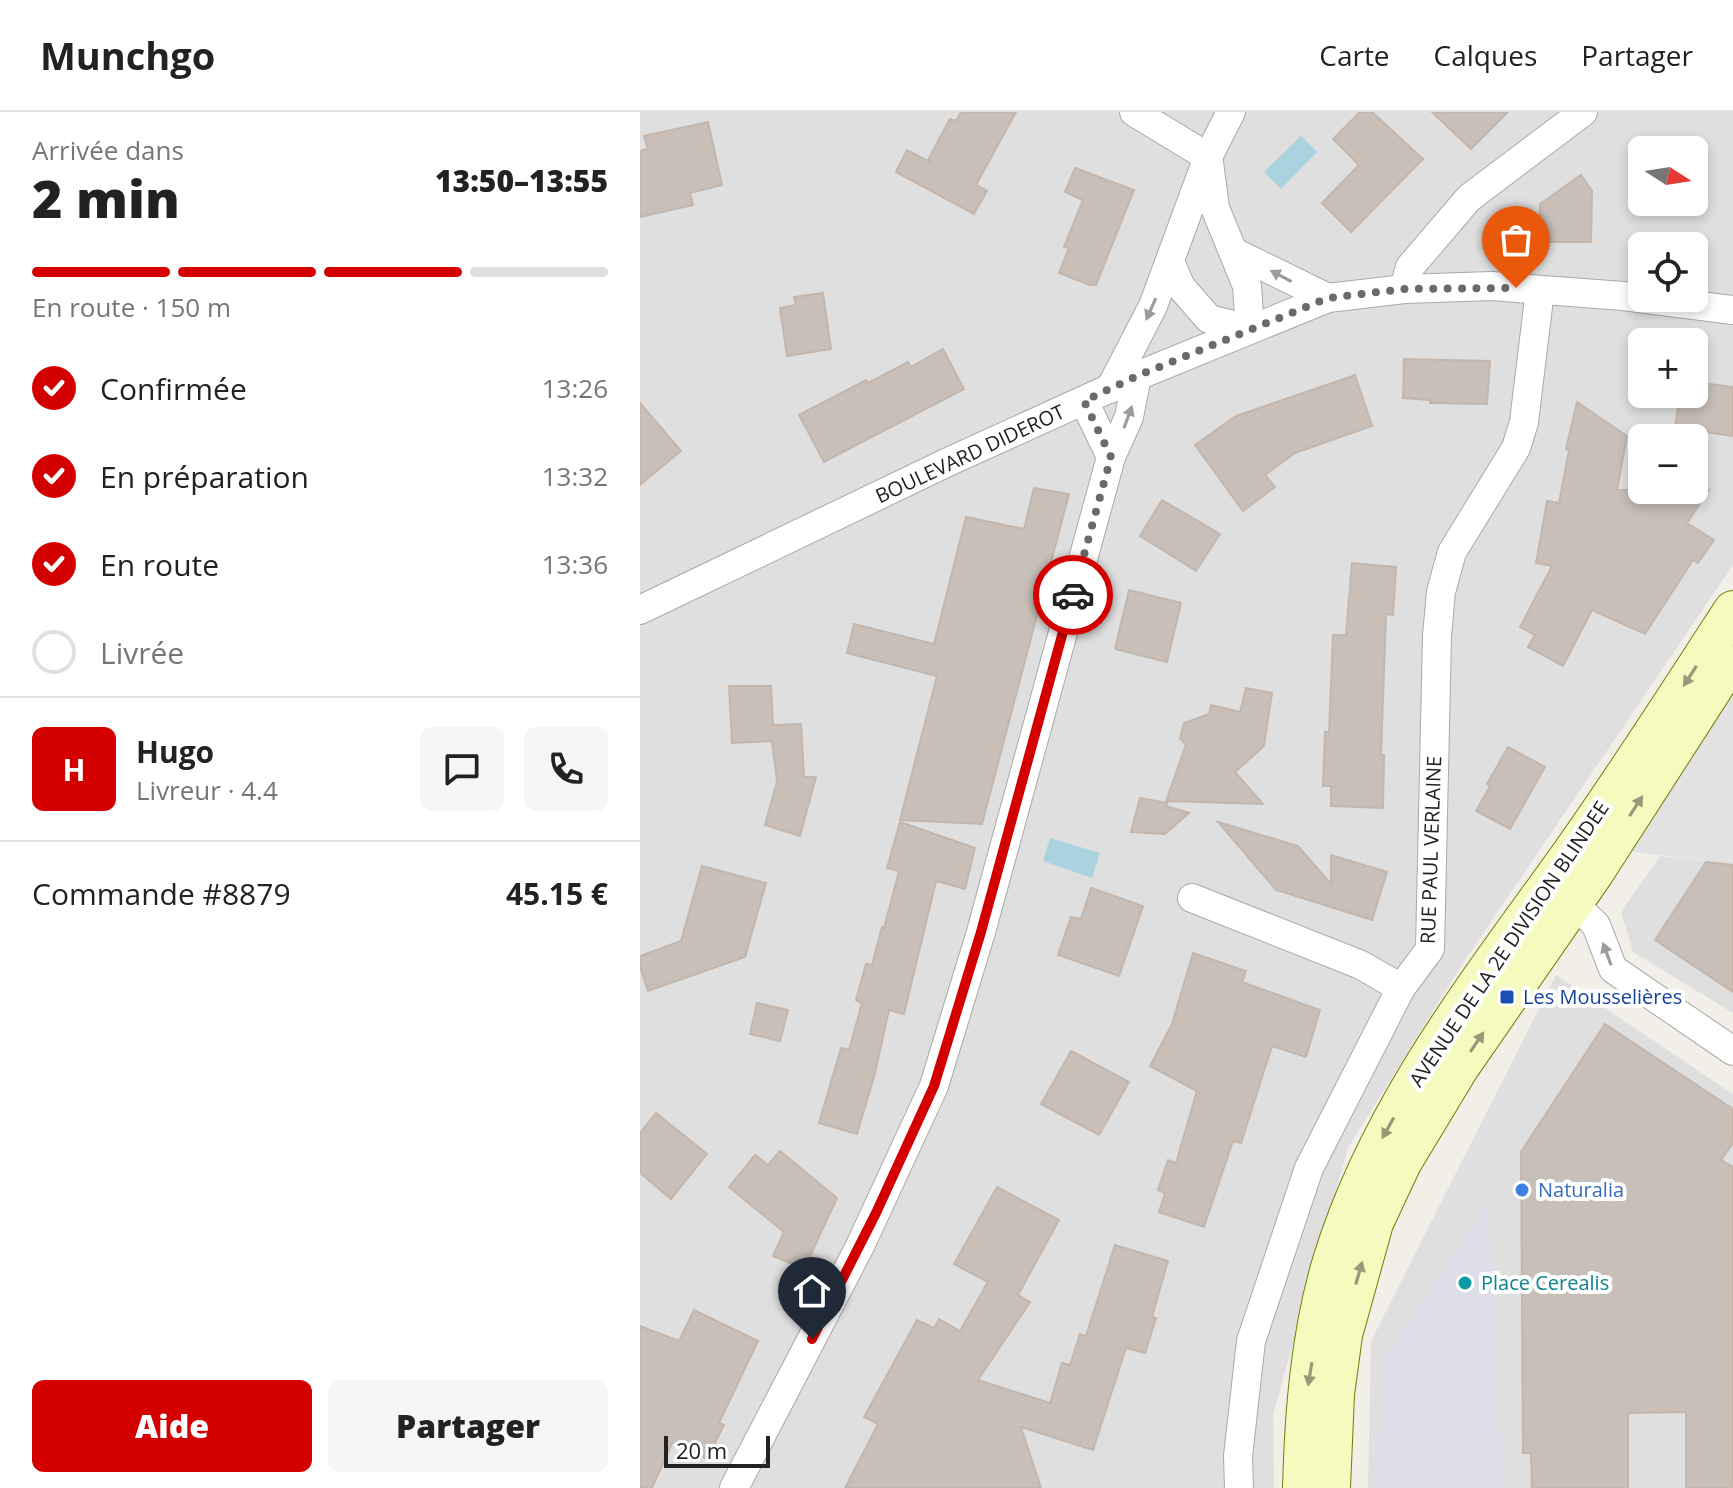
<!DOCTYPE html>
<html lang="fr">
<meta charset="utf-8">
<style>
:root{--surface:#fff;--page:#f6f6f6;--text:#222;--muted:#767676;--line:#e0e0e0;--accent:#d40000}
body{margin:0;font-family:"Open Sans",sans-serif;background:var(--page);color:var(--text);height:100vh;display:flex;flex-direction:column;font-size:30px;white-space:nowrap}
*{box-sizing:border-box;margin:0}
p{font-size:26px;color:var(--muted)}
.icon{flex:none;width:44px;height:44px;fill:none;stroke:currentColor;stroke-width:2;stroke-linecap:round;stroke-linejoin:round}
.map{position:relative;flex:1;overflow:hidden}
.panel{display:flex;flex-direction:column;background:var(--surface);width:640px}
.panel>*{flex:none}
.needle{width:52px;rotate:102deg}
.controls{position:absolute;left:988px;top:24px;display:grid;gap:16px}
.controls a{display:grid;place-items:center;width:80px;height:80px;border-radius:12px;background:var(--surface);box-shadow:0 4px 12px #0003;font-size:40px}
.scale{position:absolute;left:24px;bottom:20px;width:106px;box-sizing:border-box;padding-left:8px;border:4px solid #222;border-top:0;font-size:22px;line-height:28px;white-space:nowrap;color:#222;-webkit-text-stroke:6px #fff;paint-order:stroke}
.pin{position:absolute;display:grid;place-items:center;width:68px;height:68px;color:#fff;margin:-82px -34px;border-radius:50% 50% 50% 0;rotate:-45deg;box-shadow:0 0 8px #0007}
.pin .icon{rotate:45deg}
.courier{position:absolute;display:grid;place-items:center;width:80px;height:80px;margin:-40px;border:6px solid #d40000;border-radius:50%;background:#fff;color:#222;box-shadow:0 2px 10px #0007}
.overview em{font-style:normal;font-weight:800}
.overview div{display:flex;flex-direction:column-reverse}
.overview{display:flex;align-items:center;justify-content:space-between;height:136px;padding:0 32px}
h1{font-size:52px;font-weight:800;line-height:60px}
.bar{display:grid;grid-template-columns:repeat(4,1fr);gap:12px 8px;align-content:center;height:96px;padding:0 32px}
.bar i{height:10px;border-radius:6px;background:var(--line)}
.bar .current{background:var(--accent)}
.bar p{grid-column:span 4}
.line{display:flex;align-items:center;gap:20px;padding:0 32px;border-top:2px solid var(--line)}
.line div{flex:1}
.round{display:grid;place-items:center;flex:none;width:84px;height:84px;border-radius:12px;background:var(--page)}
ol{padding:0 32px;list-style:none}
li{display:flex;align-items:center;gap:24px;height:88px}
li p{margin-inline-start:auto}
li .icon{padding:8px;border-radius:50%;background:var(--accent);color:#fff;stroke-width:4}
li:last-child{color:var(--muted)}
li i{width:44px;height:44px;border:4px solid var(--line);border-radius:50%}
.primary-button{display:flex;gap:16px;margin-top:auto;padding:16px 32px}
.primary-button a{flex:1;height:92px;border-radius:12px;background:var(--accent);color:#fff;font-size:32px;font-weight:800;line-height:92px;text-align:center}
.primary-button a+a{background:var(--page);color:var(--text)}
header{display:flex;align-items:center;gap:48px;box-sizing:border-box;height:112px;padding:0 40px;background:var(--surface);border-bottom:2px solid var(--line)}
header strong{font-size:38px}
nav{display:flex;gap:44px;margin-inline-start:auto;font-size:28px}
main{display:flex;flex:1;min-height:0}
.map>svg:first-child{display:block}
.residential{fill:#e0dfdf;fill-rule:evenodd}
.parking{fill:#e2e2e2}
.plaza{fill:#dddde8}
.water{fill:#aad3df}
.building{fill:#c7bfb8;stroke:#c4b6ab;stroke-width:2}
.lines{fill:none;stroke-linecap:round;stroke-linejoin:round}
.street-casing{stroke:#a9a9a9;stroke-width:30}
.secondary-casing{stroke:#707d05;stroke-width:40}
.street{stroke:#fff;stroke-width:28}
.secondary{stroke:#f7fabf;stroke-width:38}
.oneway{fill:#9c9c9c}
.oneway2{fill:#979978}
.done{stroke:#6b6a68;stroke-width:8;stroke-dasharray:0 14.4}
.route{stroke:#d40000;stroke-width:10}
.transit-dot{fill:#1a4fb4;stroke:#fff;stroke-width:3}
.shop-dot{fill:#3f7fe0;stroke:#fff;stroke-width:3}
.culture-dot{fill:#0f9aa8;stroke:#fff;stroke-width:3}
.labels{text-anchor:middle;stroke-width:8;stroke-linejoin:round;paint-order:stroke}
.street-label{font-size:20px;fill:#222;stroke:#fff}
.transit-label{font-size:20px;fill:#164399;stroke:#fff;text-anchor:start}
.shop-label{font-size:20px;fill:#366cbe;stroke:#fff;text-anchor:start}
.culture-label{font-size:20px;fill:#0d838f;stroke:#fff;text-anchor:start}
</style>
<header>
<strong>Munchgo</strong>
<nav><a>Carte</a><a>Calques</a><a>Partager</a></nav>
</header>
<main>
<section class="panel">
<div class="overview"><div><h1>2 min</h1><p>Arrivée dans</p></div><em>13:50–13:55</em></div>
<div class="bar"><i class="current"></i><i class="current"></i><i class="current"></i><i></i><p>En route · 150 m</p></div>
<ol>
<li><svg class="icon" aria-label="check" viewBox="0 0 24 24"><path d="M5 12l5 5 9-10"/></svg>Confirmée<p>13:26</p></li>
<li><svg class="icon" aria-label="check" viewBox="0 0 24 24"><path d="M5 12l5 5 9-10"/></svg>En préparation<p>13:32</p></li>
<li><svg class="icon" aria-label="check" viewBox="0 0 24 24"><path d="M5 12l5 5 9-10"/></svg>En route<p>13:36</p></li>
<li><i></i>Livrée</li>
</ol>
<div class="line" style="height:144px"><b class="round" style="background:var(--accent);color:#fff">H</b><div><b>Hugo</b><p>Livreur · 4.4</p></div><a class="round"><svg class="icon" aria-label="chat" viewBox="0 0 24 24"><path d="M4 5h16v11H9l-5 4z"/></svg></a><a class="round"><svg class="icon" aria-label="phone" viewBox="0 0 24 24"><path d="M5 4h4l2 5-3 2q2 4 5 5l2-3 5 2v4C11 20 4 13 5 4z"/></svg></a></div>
<div class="line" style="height:104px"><div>Commande #8879</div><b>45.15 €</b></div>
<div class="primary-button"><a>Aide</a><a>Partager</a></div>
</section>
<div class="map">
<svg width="1093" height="1376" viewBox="0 0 1093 1376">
<rect width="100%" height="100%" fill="#f2efe9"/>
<g class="residential">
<path d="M0,0h1093v453l-272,401 -113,182 -75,267 1,73h-634zM1002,38h52v52h-52zM1002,134h52v52h-52zM1002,230h52v52h-52zM1002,326h52v52h-52z"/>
<path d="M1020,744l73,9v148l-100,-61 -12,-40z"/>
<path d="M916,863l177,119v394h-365l3,-147z"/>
</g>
<path class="parking" d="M1093,584v169l-106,-14z"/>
<path class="plaza" d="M849,1090l14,286h-127l6,-125z"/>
<g class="water">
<path d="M661,24l16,16 -36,37 -17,-17z"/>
<path d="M410,726l50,15 -8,25 -49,-17z"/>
</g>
<g class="building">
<path d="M321,0h55l-40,73 11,6 -13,23 -78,-42 11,-22 25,13 -4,-3 22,-41 6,2z"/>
<path d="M720,0h12l51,47 -72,73 -29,-29 37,-38 -26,-26z"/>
<path d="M792,0h76l-37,37z"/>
<path d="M68,10l14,63 -32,8 3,12 -53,12v-66l8,-2 -4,-13z"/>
<path d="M435,56l59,22 -38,95h-6l-31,-12 10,-25 -5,-1 19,-47 -18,-8z"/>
<path d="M941,63l11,16 -1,51h-51v-38z"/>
<path d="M183,181l8,56 -44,7 -7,-48 16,-3 -2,-8z"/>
<path d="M303,237l21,40 -140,73 -25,-47 67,-35 2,3 40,-21 3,5z"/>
<path d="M764,247l86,2 -3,43 -57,-1v-3l-27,-2z"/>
<path d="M715,263l17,51 -77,27 -30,22 10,12 -32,24 -48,-66 41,-29z"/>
<path d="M1054,270l39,5v49l-58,-8 5,-34h14z"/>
<path d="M937,290l50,34 -10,54h92l-22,33 27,17 -16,23 -5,-3 -48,74 -53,-24 -29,56 -35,-19 7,-12 -15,-8 32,-61 -16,-3 11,-62 12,2 10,-53 -3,-1z"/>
<path d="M0,291l41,48 -41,34z"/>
<path d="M394,376l35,6 -87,330 -82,-4 37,-144 -90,-23 7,-29 80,20 32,-127 58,12z"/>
<path d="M522,388l58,34 -24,37 -56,-35z"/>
<path d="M712,451l44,4 -3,48 -7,-1 -5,141h3l-1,53 -52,-2v-20h-8l2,-54h4l4,-97h13z"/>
<path d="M489,478l52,13 -14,59 -52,-13z"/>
<path d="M89,574h42l2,39 28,-1 3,53h12l-16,59 -35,-11 12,-43 -5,-41 -40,2z"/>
<path d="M606,576l26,5 -8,53 -29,26 28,32 -97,-3 20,-56 -6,-7 4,-15 25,-9 2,-9 29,7z"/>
<path d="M868,635l37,20 -35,62 -34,-18 14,-25 -3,-2z"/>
<path d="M500,686l27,5 -1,3 23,7 -24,21 -34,-2z"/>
<path d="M260,710l75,26 -10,41 -29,-8 -32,133 -15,-4 -14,63 -18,61 -38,-11 22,-75 8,2 13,-47 -6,-3 10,-36 6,1 10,-38 2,1 15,-57 -12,-3z"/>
<path d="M578,710l80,24 33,38v-29l56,17 -15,48 -96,-30z"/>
<path d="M1066,750l27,3v127l-78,-52z"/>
<path d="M62,754l64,17 -21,74 -97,34 -8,-24v-11l41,-15z"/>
<path d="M451,776l52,18 -24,70 -61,-21 13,-38 10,2z"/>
<path d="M553,841l53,18 -4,11 78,28 -14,47 -34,-11 -31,97 -8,-2 -29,86 -45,-15 6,-19 -7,-3 10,-30 8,3 21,-72 -47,-25 22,-42z"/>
<path d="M117,891l31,7 -8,31 -30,-7z"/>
<path d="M965,912l128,85v34l-12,17 12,7v321h-47v-76l-58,1v75h-96l-1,-35h-8l-2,-301z"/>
<path d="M431,939l58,31 -30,53 -58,-31z"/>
<path d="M16,1001l51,41 -36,45 -31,-26v-40z"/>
<path d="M140,1039l57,47 -33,71 -31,-13 11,-24 -55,-45 26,-32 13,10z"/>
<path d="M357,1075l62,33 -41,75 12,7 -52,78 72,23 12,-40 8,2 10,-31 6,2 29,-91 53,16 -16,56 4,1 -11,35 -19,-5 -33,102 -72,-23 20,61h-196l33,-64 -14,-7 53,-97 17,8 5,-9 21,12 28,-49 -34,-18z"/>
<path d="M54,1198l64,31 -39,82 5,2 -17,34 -35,-16 -20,45h-12v-162l39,15z"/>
</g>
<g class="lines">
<defs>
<g id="street">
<path d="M494,0l74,45"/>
<path d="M569,50l6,46 32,78 3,43"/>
<path d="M594,140l94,46"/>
<path d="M530,150l11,25 28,32 41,10"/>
<path d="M764,177l6,-22 59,-69 114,-86"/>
<path d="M470,277l43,-83 55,-149 23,-45"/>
<path d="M444,289l27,56"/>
<path d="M0,498l308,-148 189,-86 191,-78 76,-9 88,-3 131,10 110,14"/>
<path d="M552,786l169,67 40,23"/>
<path d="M933,791l23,22 17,44 120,82"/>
<path d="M94,1376l126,-242 74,-160 47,-154 130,-475 18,-40 8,-41"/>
<path d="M599,1376l-1,-32 13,-115 58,-173 92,-180 29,-39 7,-313 4,-44 11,-40 64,-104 8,-26 16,-132"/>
</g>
<g id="secondary">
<path d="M662,1376c2,-75 8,-154 30,-227 47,-154 148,-280 240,-409 56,-79 108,-161 161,-242"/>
<path d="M691,1376l4,-94 8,-59 31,-112 28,-60 58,-96 135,-195 134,-208"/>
</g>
</defs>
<use href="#street" class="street-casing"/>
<use href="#secondary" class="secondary-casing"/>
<use href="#street" class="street"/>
<use href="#secondary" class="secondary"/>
</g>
<defs><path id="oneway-solid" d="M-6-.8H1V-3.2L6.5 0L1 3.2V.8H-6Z" transform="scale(2)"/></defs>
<g class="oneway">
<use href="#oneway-solid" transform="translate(641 164) rotate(-152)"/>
<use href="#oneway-solid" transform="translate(511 197) rotate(114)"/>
<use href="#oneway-solid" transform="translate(488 305) rotate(-70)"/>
<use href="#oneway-solid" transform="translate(967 842) rotate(-110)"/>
</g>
<g class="oneway2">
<use href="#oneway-solid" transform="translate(1050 564) rotate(123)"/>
<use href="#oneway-solid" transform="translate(996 694) rotate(-57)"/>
<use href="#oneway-solid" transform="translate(837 930) rotate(-56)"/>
<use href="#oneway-solid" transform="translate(748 1016) rotate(119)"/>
<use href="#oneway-solid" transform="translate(719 1161) rotate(-74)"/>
<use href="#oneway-solid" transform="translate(670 1262) rotate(99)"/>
</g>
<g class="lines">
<path class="done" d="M433,483l38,-138 -27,-56 53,-25 191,-78 76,-9 112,-1"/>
<path class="route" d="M172,1227l64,-126 58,-127 47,-154 92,-337"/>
</g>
<rect class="transit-dot" x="859" y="877" width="16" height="16" rx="4"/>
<circle class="shop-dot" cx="882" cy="1078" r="8"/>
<circle class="culture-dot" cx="825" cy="1171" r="8"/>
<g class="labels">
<g class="street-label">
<text transform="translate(330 342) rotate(-25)" y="7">BOULEVARD DIDEROT</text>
<text transform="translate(791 738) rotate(-88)" y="7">RUE PAUL VERLAINE</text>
<text transform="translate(869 832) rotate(-56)" y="7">AVENUE DE LA 2E DIVISION BLINDEE</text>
</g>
<g class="transit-label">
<text x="883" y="892">Les Mousselières</text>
</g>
<g class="shop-label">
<text x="898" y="1085">Naturalia</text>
</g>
<g class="culture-label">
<text x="841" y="1178">Place Cerealis</text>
</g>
</g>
</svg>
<div class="controls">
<a><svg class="needle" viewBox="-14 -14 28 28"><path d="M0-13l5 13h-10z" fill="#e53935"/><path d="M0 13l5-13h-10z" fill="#767676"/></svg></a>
<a><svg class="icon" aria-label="locate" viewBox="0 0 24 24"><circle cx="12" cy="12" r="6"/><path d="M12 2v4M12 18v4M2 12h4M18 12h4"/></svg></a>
<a>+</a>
<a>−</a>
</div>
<div class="scale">20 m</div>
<div class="pin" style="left:876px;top:176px;background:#ea580c"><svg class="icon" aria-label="bag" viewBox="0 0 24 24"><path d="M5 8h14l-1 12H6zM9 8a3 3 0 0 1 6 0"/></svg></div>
<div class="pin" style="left:172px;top:1227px;background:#1f2937"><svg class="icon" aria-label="home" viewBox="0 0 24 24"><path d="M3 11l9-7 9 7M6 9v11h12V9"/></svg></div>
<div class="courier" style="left:433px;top:483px"><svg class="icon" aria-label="car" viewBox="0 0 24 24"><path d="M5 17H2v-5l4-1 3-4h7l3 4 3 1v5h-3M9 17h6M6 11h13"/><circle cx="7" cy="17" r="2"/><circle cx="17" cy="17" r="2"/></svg></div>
</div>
</main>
